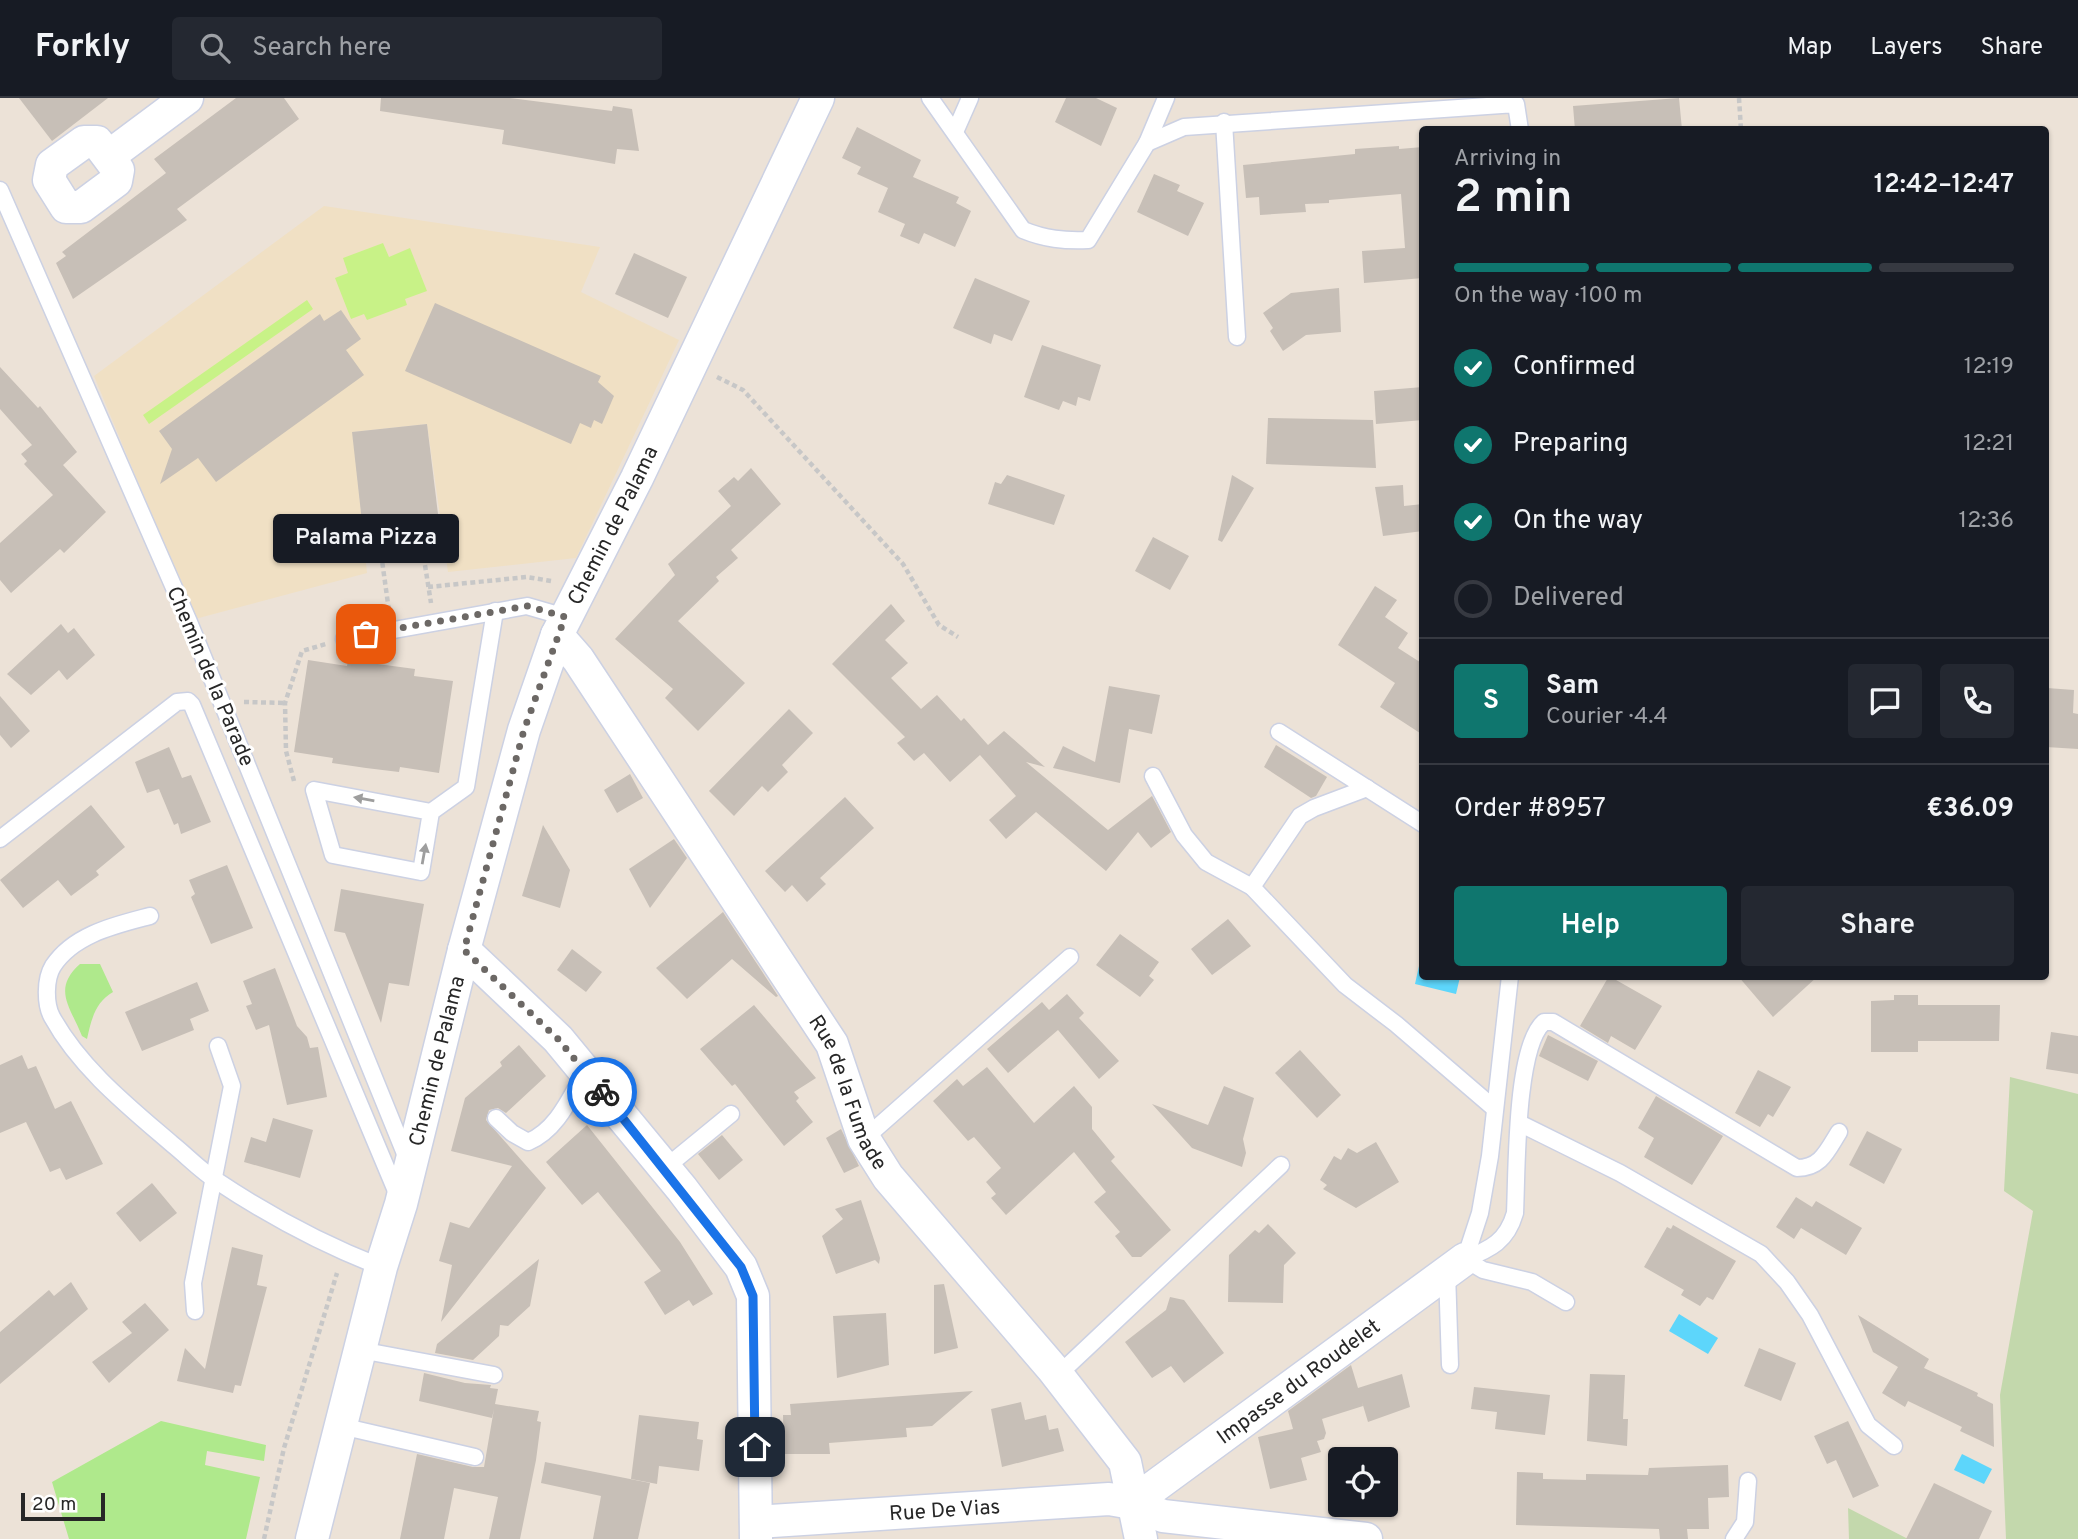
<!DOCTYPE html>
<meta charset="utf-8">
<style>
:root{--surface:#171b24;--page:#242831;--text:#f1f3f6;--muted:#9ea1a6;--line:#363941;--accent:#0f766e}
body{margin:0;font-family:Overpass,sans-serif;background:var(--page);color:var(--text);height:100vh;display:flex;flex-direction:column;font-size:26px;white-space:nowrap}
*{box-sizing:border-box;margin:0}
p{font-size:23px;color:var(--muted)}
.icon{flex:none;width:38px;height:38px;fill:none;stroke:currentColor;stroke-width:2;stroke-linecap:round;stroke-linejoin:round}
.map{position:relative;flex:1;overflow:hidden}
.details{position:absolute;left:1419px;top:28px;width:630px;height:854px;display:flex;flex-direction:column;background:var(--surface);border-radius:7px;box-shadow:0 2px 5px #0004}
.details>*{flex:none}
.buttons{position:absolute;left:1328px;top:1349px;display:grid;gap:14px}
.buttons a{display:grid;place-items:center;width:70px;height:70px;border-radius:7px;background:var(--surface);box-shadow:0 2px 5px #0004;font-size:35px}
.scale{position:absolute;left:21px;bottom:18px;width:84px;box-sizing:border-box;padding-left:7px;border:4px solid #272727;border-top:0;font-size:19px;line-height:24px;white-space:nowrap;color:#272727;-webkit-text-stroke:5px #fff;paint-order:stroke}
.pin{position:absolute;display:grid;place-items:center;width:60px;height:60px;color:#fff;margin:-30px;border-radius:14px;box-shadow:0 4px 10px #0006}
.courier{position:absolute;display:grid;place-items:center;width:70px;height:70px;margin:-35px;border:5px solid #1a73e8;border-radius:50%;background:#fff;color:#222;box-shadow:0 2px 9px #0007}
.bubble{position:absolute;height:49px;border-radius:7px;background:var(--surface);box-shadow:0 2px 5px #0004;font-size:23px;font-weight:600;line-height:49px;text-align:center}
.head em{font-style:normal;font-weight:600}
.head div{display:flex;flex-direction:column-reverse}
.head{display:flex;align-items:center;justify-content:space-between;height:119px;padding:0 35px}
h1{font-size:46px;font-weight:600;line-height:52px}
.bar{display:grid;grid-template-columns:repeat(4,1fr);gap:10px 7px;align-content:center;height:84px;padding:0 35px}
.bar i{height:9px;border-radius:5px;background:var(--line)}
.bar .active{background:var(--accent)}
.bar p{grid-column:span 4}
.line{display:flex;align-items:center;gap:18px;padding:0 35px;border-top:2px solid var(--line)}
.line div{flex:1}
.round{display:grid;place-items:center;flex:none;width:74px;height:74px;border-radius:7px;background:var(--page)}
ol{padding:0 35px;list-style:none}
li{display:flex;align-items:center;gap:21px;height:77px}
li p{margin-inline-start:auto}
li .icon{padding:7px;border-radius:50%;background:var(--accent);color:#fff;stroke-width:4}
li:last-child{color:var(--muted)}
li i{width:38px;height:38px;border:4px solid var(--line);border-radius:50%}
.button{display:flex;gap:14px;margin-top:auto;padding:14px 35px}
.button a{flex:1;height:80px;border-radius:7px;background:var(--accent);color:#fff;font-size:28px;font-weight:600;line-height:80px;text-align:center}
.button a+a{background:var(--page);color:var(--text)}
header{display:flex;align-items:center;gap:42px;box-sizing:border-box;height:98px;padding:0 35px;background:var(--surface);border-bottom:2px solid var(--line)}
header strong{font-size:33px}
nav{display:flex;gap:38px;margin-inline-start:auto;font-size:24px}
.search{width:490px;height:63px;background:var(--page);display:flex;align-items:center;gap:18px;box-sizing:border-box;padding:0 24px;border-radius:7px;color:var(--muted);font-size:26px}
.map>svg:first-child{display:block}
.education{fill:#f0e0c4}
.green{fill:#afe98c}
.cemetery{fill:#c3d8ac}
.pitch{fill:#c8f287}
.water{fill:#5dd6fb}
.building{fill:#c7bfb7}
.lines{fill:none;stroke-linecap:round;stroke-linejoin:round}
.lane-casing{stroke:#ccd1e3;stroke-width:19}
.street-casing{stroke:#ccd1e3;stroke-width:35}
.path{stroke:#c7c7c7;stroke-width:4.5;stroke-dasharray:5 3.5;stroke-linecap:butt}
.lane{stroke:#fff;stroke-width:16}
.street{stroke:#fff;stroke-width:32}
.oneway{fill:#9e9e9e}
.done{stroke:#6c6865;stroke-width:7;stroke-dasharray:0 12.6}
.route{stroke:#1a73e8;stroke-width:9}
.labels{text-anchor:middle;stroke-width:6;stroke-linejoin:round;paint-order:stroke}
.street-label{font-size:21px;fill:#272727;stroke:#fff}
</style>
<header>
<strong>Forkly</strong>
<div class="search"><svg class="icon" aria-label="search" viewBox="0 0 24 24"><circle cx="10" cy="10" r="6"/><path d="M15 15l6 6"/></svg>Search here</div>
<nav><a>Map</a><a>Layers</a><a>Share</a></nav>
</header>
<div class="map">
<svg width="2078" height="1441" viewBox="0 0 2078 1441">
<rect width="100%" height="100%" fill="#ece2d7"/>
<path class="education" d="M324,108l276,41 -19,45 98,48 -103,218 -128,14 -21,-148 -74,8 14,141 -172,46 -101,-243z"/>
<g class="green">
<path d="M80,866h20l13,28c-18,10 -22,29 -26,47l-5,-3c-12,-30 -30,-47 -2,-72z"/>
<path d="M161,1323l105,24 -2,16 -57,-10 -2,14 55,12 -14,62h-177l-17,-57z"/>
</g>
<g class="cemetery">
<path d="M2010,979l68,17v445h-72l-6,-144 33,-184 -29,-20z"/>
<path d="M1848,1410l60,31h-59z"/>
</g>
<g class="pitch">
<path d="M383,145l6,14 21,-9 17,43 -22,8 2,6 -40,15 -3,-6 -13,5 -16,-41 13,-5 -5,-15z"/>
<path d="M307,202l6,9 -164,115 -6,-9z"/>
</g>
<g class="water">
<path d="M1419,868l4,1v9l37,1 -4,17 -41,-10z"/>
<path d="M1679,1216l39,24 -10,16 -39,-23z"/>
<path d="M1962,1356l30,15 -8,15 -30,-14z"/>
</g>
<g class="building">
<path d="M19,0h89l-56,43z"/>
<path d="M236,0h48l15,21 -122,90 10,11 -114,79 -17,-36 10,-7 -4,-4 104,-79 -12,-14z"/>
<path d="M381,0h129l102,13 1,-5 19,3 7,42 -22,-2 -2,15 -113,-20 2,-14 -124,-19z"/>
<path d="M1066,0h30l21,10 -16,38 -46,-24z"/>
<path d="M1679,0l3,32h-107l-2,-24z"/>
<path d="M857,29l64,33 -8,17 46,20 -3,6 15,8 -16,36 -31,-14 -5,11 -19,-8 5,-12 -27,-12 10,-24 -31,-14 4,-7 -19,-9z"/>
<path d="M1399,48v3l24,-2v131l-59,5 -2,-32 43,-3 -4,-54 -72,6v3l-24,1 1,8 -46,3 -1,-18 -13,1 -3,-33 112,-11v-5z"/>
<path d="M1154,76l26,11 -3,6 27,12 -16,33 -51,-24z"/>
<path d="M634,155l53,24 -19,41 -53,-24z"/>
<path d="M975,180l55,23 -18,40 -18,-7 -3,10 -38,-16z"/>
<path d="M1339,190l2,44 -35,3 -23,16 -13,-20 3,-3 -10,-15 28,-20z"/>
<path d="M435,205l166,73 -3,6 16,14 -12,28 -8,-4 -3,8 -11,-5 -9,21 -166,-73z"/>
<path d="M341,212l20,29 -15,11 18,25 -148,107 -18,-24 -38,26 12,-35 -13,-18 161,-117 4,7z"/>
<path d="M1042,247l59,20 -11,36 -12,-4 -2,9 -13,-5 -4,9 -35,-13z"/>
<path d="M0,269l38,41 2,-2 37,46 -14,13 43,47 -42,41 -4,-4 -49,44 -11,-13v-37l53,-48 -29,-31 3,-3 -6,-7 11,-9 -32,-36z"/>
<path d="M1423,289v33l-47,4 -2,-33z"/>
<path d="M1268,320l105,2 3,48 -110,-4z"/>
<path d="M427,326l11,90 -76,8 -10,-90z"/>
<path d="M751,370l30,36 -50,46 7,8 -22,19 3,4 -41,40 67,62 -47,48 -33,-33 8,-9 -58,-50 60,-64 -7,-11 63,-58 -13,-15 16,-14 4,4z"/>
<path d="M1007,377l58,20 -11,30 -66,-21 7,-22 6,2z"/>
<path d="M1232,377l22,13 -32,54 -4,-2z"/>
<path d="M1403,387l1,21 19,-2v27l-40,5 -8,-49z"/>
<path d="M1153,439l36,19 -19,34 -35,-19z"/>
<path d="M1375,488l22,14 -12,17 23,16 -10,15 25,16v71l-43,-28 15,-24 -57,-38z"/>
<path d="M891,506l14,17 -20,19 23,23 -17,15 30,31 16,-14 24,26 3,-3 24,27 16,-14 41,36 -19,-5 82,68 44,-34 19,36 -20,16 -13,-16 -32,39 -70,-59 -30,27 -17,-19 27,-24 -36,-41 -30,27 -26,-29 -10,8 -17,-18 8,-6 -73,-73z"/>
<path d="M61,526l7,9 6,-5 21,27 -28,25 -8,-10 -28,25 -24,-21z"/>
<path d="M308,562l39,6 1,-6 67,9 -1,7 39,5 -14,92 -39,-6 -1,5 -33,-4 -34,-5 1,-5 -39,-6z"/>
<path d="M1109,588l51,9 -8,39 -23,-5 -9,54 -67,-15 10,-22 32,16z"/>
<path d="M2047,590l27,2 -1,23 5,1v35l-32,-2z"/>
<path d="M0,598l30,35 -19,17 -11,-13z"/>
<path d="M789,611l24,24 -31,32 6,7 -20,20 -6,-6 -28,30 -25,-25z"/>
<path d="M1276,647l51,32 -11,19 -5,2 -47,-31z"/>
<path d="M169,649l13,31 9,-3 20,47 -30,12 -3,-11 -4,2 -15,-36 -12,4 -12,-31z"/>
<path d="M630,676l13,24 -26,15 -13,-23z"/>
<path d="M845,699l29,31 -54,50 6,6 -19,18 -15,-17 -7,7 -20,-21z"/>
<path d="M91,707l34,42 -29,24 3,4 -28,21 -13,-16 -35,28 -23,-28z"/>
<path d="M543,727l27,45 -10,38 -38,-12z"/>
<path d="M674,741l13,19 -37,50 -21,-39z"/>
<path d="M227,767l26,63 -42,16 -20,-47 4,-3 -6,-14z"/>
<path d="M341,791l83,15 -15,82 -20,-3 -8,40 -36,-90 -11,-2z"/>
<path d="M723,814l55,84 -2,1 -44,-38 -45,40 -31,-31z"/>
<path d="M1228,821l23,27 -39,29 -21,-26z"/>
<path d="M1120,836l39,28 -10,14 5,4 -14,17 -44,-32z"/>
<path d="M572,851l30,23 -16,20 -29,-22z"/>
<path d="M275,870l22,58 10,11 3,11 8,-1 9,50 -40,8 -18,-80 -13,5 -10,-24 6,-2 -9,-23z"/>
<path d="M1609,878l53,30 -27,44 -24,-14 -3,7 -28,-17z"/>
<path d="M1738,878h80l-45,41z"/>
<path d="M197,884l12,29 -19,8 4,11 -52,21 -17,-39z"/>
<path d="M1067,896l17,19 -5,5 40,43 -20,18 -41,-49 -50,43 -21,-24 55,-47 7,8z"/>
<path d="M1894,897h24v10h82l-1,36h-81v11h-47v-51l23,-1z"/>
<path d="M754,907l62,73 -22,14 5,6 -3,3 17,21 -29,24 -49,-62 -3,2 -32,-37z"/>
<path d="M2051,934l27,4v38l-32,-5z"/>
<path d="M1548,937l50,26 -10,20 -49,-25z"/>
<path d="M519,947l27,31 -40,37 -8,-5 -9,2 -3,10 60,68 -105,134 11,-57 -13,-4 11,-39 19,6 43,-62 -61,-15 14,-53 37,-32 -2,-4z"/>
<path d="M1300,952l41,45 -24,23 -42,-45z"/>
<path d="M22,957l6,14 8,-3 19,43 16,-8 32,63 -37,16 -6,-12 -10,4 -24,-50 -26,11v-68z"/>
<path d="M987,969l47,56 40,-37 18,21v22l23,28 -4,4 60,69 -30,27h-9l-17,-21 5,-4 -26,-30 12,-10 -32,-40 -68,63 -15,-17 5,-4 -10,-12 15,-14 -27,-31 -6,4 -35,-40 24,-22 6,7z"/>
<path d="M1758,972l33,17 -18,30 -5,-3 -8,13 -25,-14z"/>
<path d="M1224,988l30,12 -11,41 3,14 -4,14 -50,-19 -40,-44 56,21z"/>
<path d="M1656,998l67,40 -31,49 -48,-28 10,-19 -16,-10z"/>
<path d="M273,1020l40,12 -13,48 -56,-16 7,-25 15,5z"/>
<path d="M587,1027l93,117 33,52 -20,12 -4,-6 -24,15 -21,-33 17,-11 -32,-41 -31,-38 -16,13 -36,-43z"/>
<path d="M841,1031l18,37 -15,7 -18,-35z"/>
<path d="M1867,1033l35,18 -18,35 -35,-19z"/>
<path d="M722,1037l21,25 -24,20 -21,-26z"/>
<path d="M1376,1044l23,40 -43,26 -33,-19 4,-4 -7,-5 14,-24 7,4 7,-12 9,5z"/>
<path d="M152,1085l25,30 -37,29 -24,-29z"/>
<path d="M1796,1099l16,10 4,-6 46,27 -16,27 -45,-27 -7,11 -18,-12z"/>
<path d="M861,1102l19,58 -1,6 -4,-4 -39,14 -14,-38 21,-17 -8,-10z"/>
<path d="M1268,1126l28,29 -12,12 -1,38 -55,-1 1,-47 26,-25 4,3z"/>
<path d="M1673,1127l63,36 -23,39 -6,-3 -7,9 -19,-11 3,-5 -40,-23 23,-40 4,2z"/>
<path d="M232,1149l31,8 -6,30 10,2 -26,99 -6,-1 -2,8 -56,-12 8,-33 20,21z"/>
<path d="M539,1161l-9,47 -22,20 -8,-1 -1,11 -26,24 -38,-7 2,-9z"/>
<path d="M71,1184l17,27 -88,75v-52l49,-42 5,6z"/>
<path d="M944,1186l14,64 -24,6v-69z"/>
<path d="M1170,1199l14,3 40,53 -40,30 -13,-17 -19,12 -27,-36 41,-32z"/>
<path d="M145,1205l24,27 -60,53 -17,-21 40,-29 -10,-11z"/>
<path d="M886,1215l3,52 -52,13 -4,-62z"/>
<path d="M1858,1217l71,44 -5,9 54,25 -1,3 16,8 1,43 -34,-16 2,-4 -54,-26 -3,6 -23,-14 16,-26 -25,-15z"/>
<path d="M1759,1250l37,15 -15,38 -37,-15z"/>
<path d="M1351,1267l7,23 44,-14 8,33 -42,15 -6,-20 1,4 -41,13 4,14 -2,6 -7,2 4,11 -20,6 6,22 -37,9 -12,-52 35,-8 -5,-18z"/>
<path d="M424,1275l41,10 26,2 -1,3 8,1 -3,15 44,7 -2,10 4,1 -5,38 -16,79h-31l9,-42 -44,-9 -10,51h-44l17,-85 56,13h11l10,-58 -2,9 -73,-17z"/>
<path d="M1590,1276l35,1 -2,44h5l-1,27 -40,-5z"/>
<path d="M1474,1289l76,8 -5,40 -50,-6 2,-17 -26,-3z"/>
<path d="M973,1293l-41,35 -26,2 1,9 -78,6 1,11h-46l-1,-39h8l-1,-11z"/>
<path d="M1021,1304l4,18 21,-5 3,15 9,-2 6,23 -62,16 -11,-58z"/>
<path d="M639,1317l60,7 -2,17 6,1 -4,31 -40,-5 -2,18 -26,-5z"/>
<path d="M1848,1323l31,65 -26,12 -17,-38 -9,4 -13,-28z"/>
<path d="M545,1364l105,21 -12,56h-45l8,-43 -60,-13z"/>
<path d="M1728,1367l1,32 -21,1 1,31h-22l1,10h-28l-1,-10 -143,-4 1,-53 26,1v6l43,1v-6l62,1 1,-7z"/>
<path d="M1934,1385l58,28 -13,28h-73z"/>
</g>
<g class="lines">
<defs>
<g id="lane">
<path d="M930,0l93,132c22,9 41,11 65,10l59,-97 37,-16 332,-23 4,26"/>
<path d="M1224,24l13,215"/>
<path d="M955,34l15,-34"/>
<path d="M1147,45l19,-45"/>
<path d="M0,92l189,432 219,539"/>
<path d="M344,541l183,-33 38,11"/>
<path d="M1279,634l144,92"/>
<path d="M1153,678l31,59 22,27 46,25"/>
<path d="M1367,690l-53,20 -14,8 -48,71 93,98 51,39 99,85"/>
<path d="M431,714l-10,60 -88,-17 -19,-65 117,22 35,-25 29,-176"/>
<path d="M0,741l177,-137 11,-1 4,4 207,493"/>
<path d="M150,818c-34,9 -76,18 -97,50 -8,13 -8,38 -1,51 28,51 77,90 120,127 15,12 29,27 45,37 51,34 107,64 164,86"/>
<path d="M496,1020l16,15 16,9c29,-12 42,-44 57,-70"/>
<path d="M1519,1025l101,50 141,81 26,28 23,33 58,110 26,21"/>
<path d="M864,1041l206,-182"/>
<path d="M665,1070l66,-54"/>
<path d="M1465,1161c26,-10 42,-18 50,-46 2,-40 0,-166 29,-191h9l244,146c24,0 30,-17 42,-36"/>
<path d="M1465,1161l15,-46 10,-57 20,-180"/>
<path d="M1465,1161l18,11 49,12 34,20"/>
<path d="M1447,1174l3,93"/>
<path d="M195,1213l-2,-28 39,-197 -14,-40"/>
<path d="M360,1252l134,25"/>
<path d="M1058,1277l223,-210"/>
<path d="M341,1328l134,31"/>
<path d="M1734,1441l11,-17 3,-41"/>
</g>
<g id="street">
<path d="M84,44h13l21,28 -2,11 -35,26h-15l-17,-27 3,-15z"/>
<path d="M109,58l78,-58"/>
<path id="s1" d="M557,537l21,24 254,385 32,95 24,38 164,191 73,94 16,77"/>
<path d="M464,852l94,89 124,150 59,78 12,29 3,243"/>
<path id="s2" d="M1132,1405l333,-244"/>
<path id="s3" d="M756,1424l353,-23 23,4 31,13 203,23"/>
<path id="s4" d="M312,1441l69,-272 20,-63 63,-254 60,-220 33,-95 80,-157 181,-380"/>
</g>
</defs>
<use href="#lane" class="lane-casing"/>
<use href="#street" class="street-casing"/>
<g class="path">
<path d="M1739,0l2,32"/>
<path d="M717,279l26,13 160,174 36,61 19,12"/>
<path d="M421,442l10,63"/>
<path d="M380,448l9,65"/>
<path d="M364,450l78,-10"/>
<path d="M428,489l99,-10 24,4"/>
<path d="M244,604l41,1"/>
<path d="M294,683l-8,-30 -1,-48 17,-52 24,-7"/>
<path d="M264,1441l20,-91 53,-175"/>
</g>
<use href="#lane" class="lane"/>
<use href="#street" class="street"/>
</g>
<defs><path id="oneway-solid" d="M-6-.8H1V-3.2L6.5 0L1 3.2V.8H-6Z" transform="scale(1.75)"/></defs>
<g class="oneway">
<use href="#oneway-solid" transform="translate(364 701) rotate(-170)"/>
<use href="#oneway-solid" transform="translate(424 756) rotate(-80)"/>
</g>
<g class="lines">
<path class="done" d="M366,536l161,-28 38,11 -41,113 -60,220 94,89 44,53"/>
<path class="route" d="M602,994l139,175 12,29 2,151"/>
</g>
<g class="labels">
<g class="street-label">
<text dy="7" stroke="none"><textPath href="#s4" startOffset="1060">Chemin de Palama</textPath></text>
<text transform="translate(211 578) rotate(67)" y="7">Chemin de la Parade</text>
<text dy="7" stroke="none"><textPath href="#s4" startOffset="494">Chemin de Palama</textPath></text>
<text dy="7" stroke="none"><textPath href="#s1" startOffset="544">Rue de la Fumade</textPath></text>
<text dy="7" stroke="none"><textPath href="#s2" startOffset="206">Impasse du Roudelet</textPath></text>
<text dy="7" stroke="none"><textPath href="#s3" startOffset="189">Rue De Vias</textPath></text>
</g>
</g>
</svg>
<div class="buttons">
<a><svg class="icon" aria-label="locate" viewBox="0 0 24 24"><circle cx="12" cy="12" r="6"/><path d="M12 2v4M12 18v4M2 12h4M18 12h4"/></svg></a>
</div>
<div class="scale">20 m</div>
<div class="pin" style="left:366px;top:536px;background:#ea580c"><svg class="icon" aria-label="bag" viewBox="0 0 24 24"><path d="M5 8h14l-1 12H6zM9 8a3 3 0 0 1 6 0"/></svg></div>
<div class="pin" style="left:755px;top:1349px;background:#1f2937"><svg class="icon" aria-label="home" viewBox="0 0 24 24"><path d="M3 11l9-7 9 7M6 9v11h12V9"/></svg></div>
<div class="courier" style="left:602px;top:994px"><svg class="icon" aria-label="bike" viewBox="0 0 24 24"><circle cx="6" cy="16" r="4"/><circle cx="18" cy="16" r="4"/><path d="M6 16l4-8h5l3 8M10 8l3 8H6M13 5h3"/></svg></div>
<div class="bubble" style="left:273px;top:416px;width:186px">Palama Pizza</div>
<section class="details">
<div class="head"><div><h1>2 min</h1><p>Arriving in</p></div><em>12:42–12:47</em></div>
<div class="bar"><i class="active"></i><i class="active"></i><i class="active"></i><i></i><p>On the way · 100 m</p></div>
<ol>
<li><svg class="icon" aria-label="check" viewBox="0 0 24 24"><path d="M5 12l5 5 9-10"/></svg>Confirmed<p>12:19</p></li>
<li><svg class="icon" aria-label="check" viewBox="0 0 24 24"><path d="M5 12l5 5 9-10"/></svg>Preparing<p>12:21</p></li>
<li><svg class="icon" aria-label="check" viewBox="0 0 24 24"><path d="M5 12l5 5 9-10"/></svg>On the way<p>12:36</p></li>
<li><i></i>Delivered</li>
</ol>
<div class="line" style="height:126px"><b class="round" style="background:var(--accent);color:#fff">S</b><div><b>Sam</b><p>Courier · 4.4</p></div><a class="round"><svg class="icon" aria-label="chat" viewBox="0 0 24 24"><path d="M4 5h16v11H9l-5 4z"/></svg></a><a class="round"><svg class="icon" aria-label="phone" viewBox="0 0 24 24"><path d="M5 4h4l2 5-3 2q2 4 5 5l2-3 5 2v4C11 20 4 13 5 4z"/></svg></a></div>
<div class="line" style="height:91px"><div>Order #8957</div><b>€36.09</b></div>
<div class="button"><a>Help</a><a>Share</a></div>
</section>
</div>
